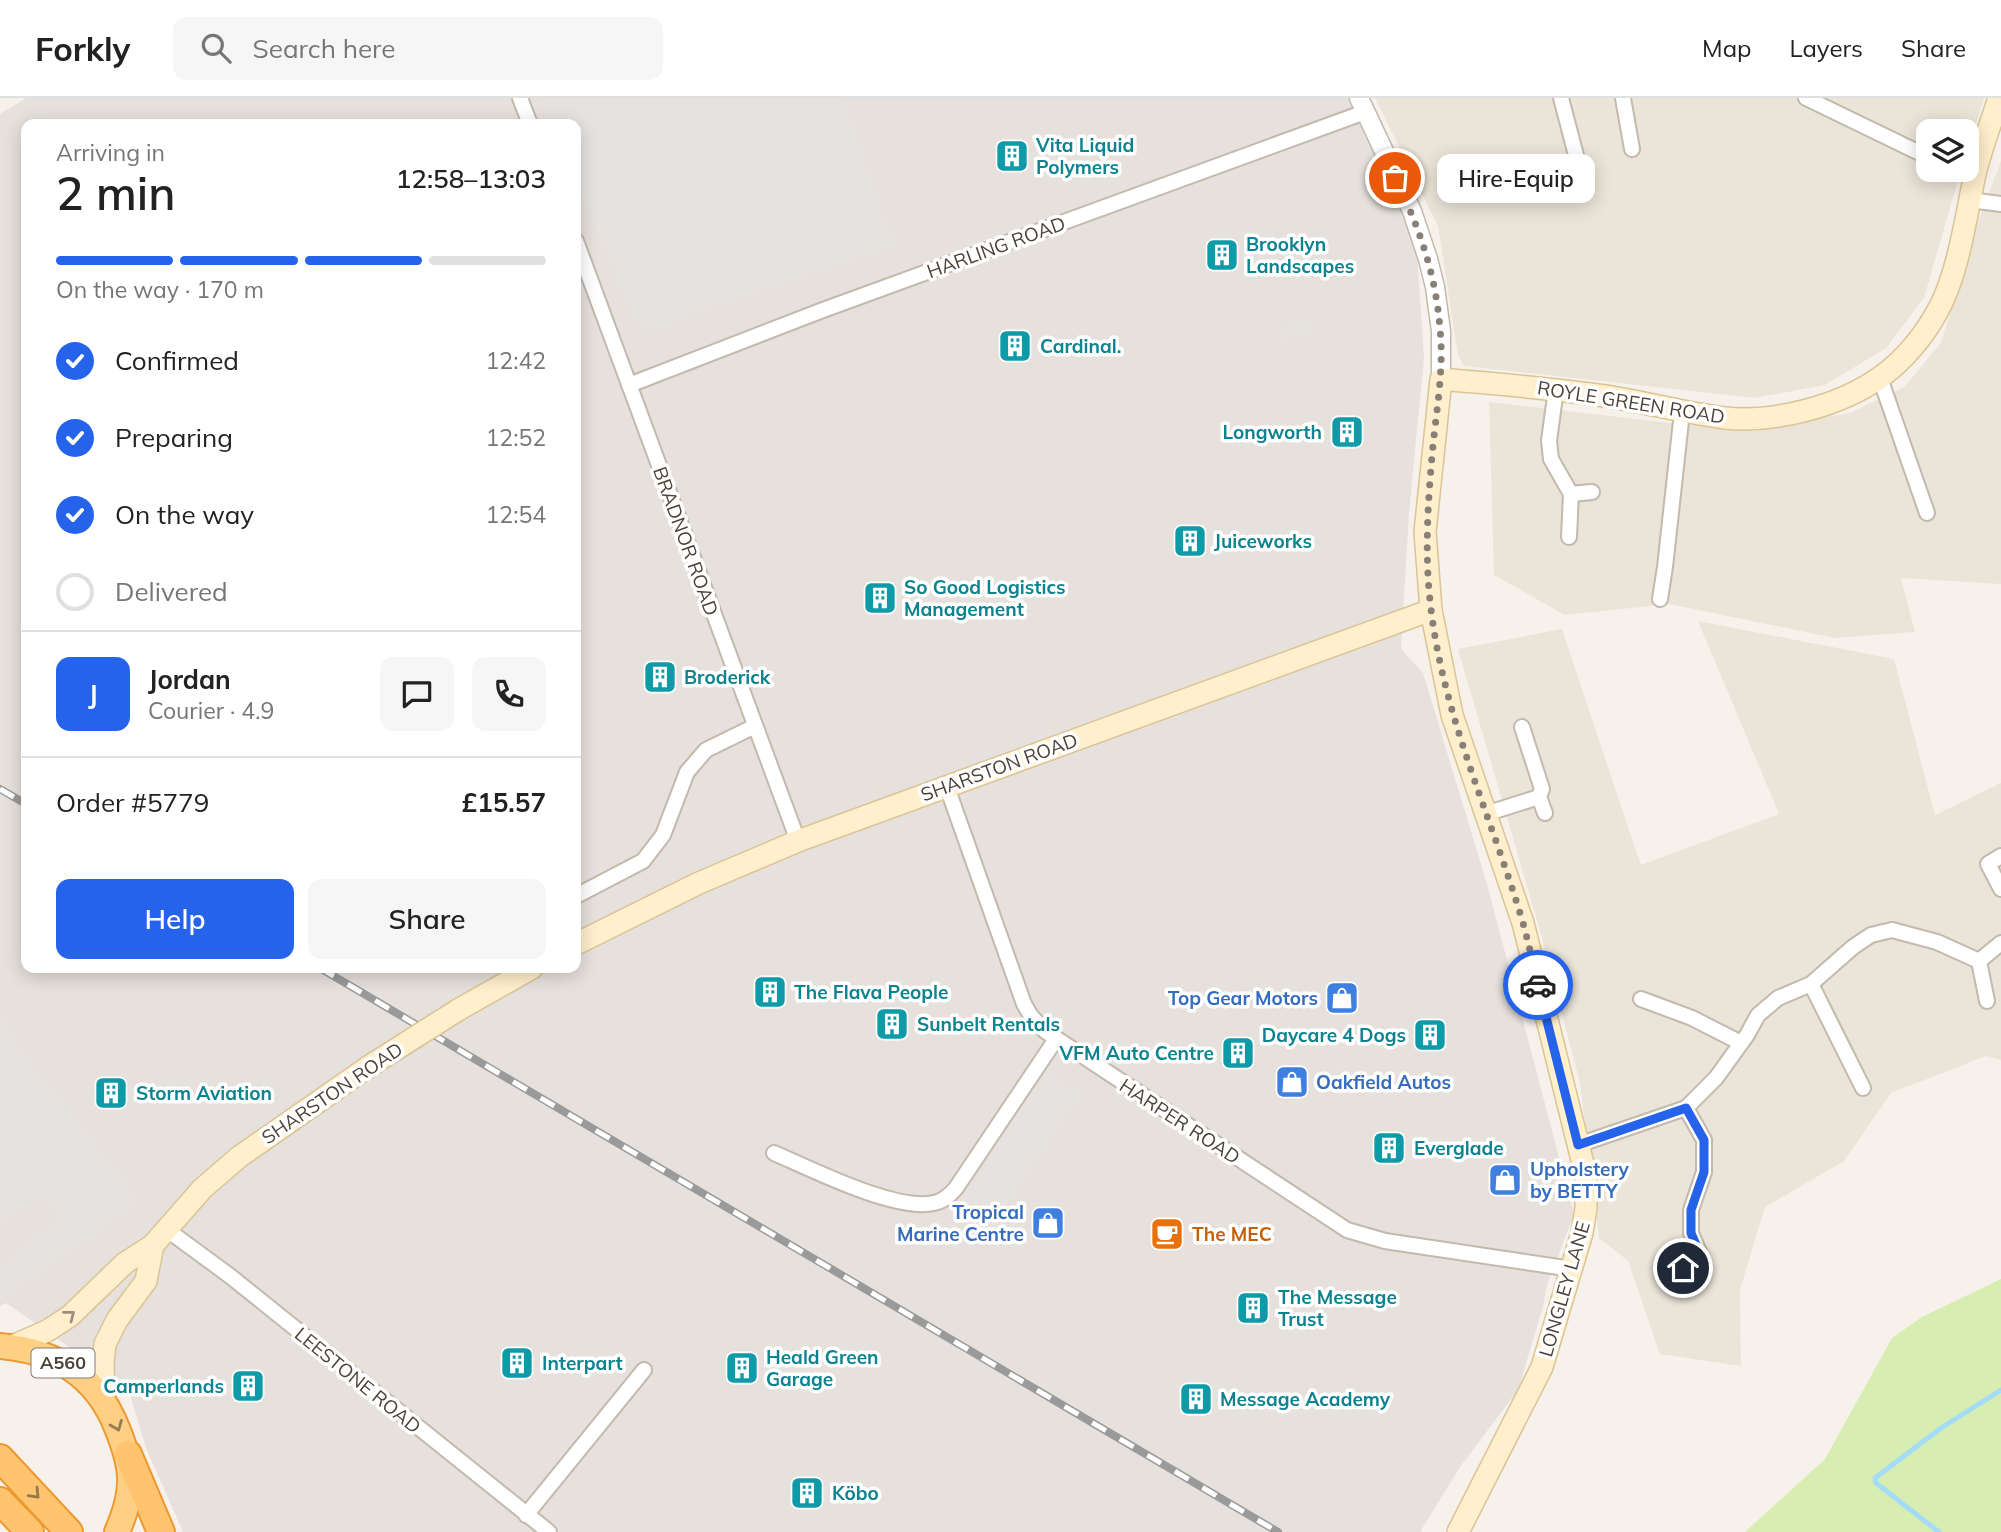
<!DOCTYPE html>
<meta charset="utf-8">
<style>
:root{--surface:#fff;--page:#f6f6f6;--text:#222;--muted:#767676;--line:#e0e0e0;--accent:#2563eb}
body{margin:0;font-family:Mulish,sans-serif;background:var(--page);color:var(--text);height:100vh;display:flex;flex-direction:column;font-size:26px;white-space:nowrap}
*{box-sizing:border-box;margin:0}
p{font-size:23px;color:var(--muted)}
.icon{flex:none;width:38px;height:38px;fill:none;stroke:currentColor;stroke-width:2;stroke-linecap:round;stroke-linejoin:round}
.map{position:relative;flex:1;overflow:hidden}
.sheet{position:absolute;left:21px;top:21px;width:560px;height:854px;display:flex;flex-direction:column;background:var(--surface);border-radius:14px;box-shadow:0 4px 18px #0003}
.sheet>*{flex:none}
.buttons{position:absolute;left:1916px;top:21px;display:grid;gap:14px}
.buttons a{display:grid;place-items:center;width:63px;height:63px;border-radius:14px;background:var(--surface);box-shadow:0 4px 18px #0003;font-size:35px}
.pin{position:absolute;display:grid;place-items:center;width:60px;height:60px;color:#fff;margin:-30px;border:4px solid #fff;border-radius:50%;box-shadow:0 2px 7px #0007}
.courier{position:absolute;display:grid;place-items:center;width:70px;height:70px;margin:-35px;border:5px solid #2563eb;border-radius:50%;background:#fff;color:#222;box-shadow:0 2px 9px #0007}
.bubble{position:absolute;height:49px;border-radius:14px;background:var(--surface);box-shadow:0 4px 18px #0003;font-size:23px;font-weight:600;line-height:49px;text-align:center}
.summary em{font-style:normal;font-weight:600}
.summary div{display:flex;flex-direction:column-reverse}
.summary{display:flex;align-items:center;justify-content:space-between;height:119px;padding:0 35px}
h1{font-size:46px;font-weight:600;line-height:52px}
.bar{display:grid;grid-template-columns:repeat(4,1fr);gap:10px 7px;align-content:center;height:84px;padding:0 35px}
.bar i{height:9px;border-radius:5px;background:var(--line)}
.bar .selected{background:var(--accent)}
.bar p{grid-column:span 4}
.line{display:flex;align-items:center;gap:18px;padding:0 35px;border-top:2px solid var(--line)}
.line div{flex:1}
.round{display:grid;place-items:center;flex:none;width:74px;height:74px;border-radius:14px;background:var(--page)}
ol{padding:0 35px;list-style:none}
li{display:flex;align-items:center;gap:21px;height:77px}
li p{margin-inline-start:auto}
li .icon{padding:7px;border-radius:50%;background:var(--accent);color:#fff;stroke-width:4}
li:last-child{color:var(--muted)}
li i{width:38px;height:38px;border:4px solid var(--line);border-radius:50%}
.action{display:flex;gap:14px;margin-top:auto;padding:14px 35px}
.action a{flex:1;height:80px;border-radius:14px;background:var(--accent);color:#fff;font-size:28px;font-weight:600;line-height:80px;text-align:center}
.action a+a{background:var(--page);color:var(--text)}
header{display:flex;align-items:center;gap:42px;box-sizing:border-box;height:98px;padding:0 35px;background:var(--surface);border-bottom:2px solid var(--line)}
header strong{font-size:33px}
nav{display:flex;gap:38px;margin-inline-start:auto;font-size:24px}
.search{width:490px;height:63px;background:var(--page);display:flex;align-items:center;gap:18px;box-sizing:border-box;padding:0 24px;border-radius:14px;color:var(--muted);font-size:26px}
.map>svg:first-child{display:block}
.residential{fill:#ebe4d8}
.industrial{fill:#e6e1dc;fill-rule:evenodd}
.green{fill:#d7edb1}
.parking{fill:#e5e2df}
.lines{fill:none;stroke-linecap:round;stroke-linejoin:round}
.stream{stroke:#a4dbf7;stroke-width:5}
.minor-casing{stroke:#c3b9ac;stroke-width:18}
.tertiary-casing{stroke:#c3b9ac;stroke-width:21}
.secondary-casing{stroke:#dac497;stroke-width:24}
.trunk-casing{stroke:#eb9930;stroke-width:28}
.motorway-casing{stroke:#eb9930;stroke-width:30}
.minor{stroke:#fff;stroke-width:14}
.tertiary{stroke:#fff;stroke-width:18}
.secondary{stroke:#ffefcc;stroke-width:21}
.trunk{stroke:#ffd084;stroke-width:24}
.motorway{stroke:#ffc46d;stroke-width:26}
.rail-casing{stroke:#9a9a9a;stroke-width:8}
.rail{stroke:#fff;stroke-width:5;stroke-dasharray:16;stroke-linecap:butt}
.secondary-bridge-casing{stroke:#dac497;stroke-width:24;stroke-linecap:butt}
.secondary-bridge{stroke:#ffefcc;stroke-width:21}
.oneway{stroke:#9d907b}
.oneway2{stroke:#947b56}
.oneway3{stroke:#94764d}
.done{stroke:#888077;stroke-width:7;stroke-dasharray:0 12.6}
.route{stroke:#2563eb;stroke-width:9}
.labels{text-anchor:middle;stroke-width:7;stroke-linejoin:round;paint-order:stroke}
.shield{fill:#fff;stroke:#827b74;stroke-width:2}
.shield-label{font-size:18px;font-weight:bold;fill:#4c4238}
.culture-label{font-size:19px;font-weight:bold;fill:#0d838f;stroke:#fff;text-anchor:start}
.street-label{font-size:19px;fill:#4c4238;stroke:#fff}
.shop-label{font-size:19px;font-weight:bold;fill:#366cbe;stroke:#fff;text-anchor:end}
.food-label{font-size:19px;font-weight:bold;fill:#c56008;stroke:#fff;text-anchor:start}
</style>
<header>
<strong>Forkly</strong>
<div class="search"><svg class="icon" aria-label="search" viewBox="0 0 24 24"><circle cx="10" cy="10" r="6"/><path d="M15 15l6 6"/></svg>Search here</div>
<nav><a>Map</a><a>Layers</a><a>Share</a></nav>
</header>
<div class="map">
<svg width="2001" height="1434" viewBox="0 0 2001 1434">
<rect width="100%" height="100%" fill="#f6f2eb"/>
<g class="residential">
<path d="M1375,0h609l-17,53v-20h-39v39h33l-37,128 -38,50 -61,37 -70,13 -291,-32 -6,-11 -20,-129z"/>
<path d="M2001,63v423l-100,-6 14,54 -80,6 -166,-34 -104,11 -71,-40 -5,-173 250,29 111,-18 54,-26 37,-44 35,-116z"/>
<path d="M1698,523l196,38 41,156 66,-32v277l-15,-4 -95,37 -47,68 -79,46 -25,83 1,76 -81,-12 -32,-93 -29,-23 -19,-155 -39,-149 -83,-285 104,-20 79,236 138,-51z"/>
</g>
<path class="industrial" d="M26,0h1328l63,154 7,106 -15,155 -8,136 22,24 64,211 87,330 -28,74 -3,19 -25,83 -58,77 -40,65h-1237l-37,-84 -18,-60 -122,-85 -6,3v-1192zM26,26h550v844h-550z"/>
<path class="green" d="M2001,1181v253h-256l80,-73 67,-121 30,-21z"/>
<g class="parking">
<path d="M538,0h306l50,147 -252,87 -66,-149v-59h-26z"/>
<path d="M1308,220l5,11 -33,14 -5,-11z"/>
<path d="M0,918l17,22 -17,14z"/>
<path d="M16,946l124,157 -140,101v-37l61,-48 -20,-24 -41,32v-168z"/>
<path d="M1047,975l32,22 -87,133 -35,-21z"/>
</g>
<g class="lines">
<path class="stream" d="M1939,1434l-63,-49 -1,-5 66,-50 60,-38"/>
<defs>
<g id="minor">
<path d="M520,0l10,26"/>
<path d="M1561,0l16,61"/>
<path d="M1623,0l9,51"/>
<path d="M1806,0l122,59"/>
<path d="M1970,102l31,4"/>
<path d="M576,143l222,600"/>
<path d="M1880,280l47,135"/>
<path d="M629,287l194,-75 542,-198"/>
<path d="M1556,291l-7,52 2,18 20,35 -2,43"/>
<path d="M1571,396l21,-2"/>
<path d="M1660,501l5,-32 17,-155"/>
<path d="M1522,629l20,62 -3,8"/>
<path d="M947,689l77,217 7,12 14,15 302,199 38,11 187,28"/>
<path d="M1485,716l54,-17 6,16"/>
<path d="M2001,758l-13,8 13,25"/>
<path d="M576,798l67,-35 20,-26 24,-63 19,-22 49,-24"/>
<path d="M1979,863l8,40"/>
<path d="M1811,886l52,104"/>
<path d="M1641,901l51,19 49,25"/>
<path d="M1578,1047l108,-37 30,-30 31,-43 11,-20 20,-17 33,-14 42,-37 18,-12 21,-5 45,12 42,19 22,-18"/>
<path d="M774,1055c37,16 122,59 160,50 10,-2 16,-8 22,-15l100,-149"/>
<path d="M166,1131l64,47 319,256"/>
<path d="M1683,1170l16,-16 -8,-19v-23l13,-38v-32l-18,-32"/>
<path d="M526,1417l118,-145"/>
</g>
<path id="tertiary" d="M1359,0l53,113 16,48 7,28 6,44v48"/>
<g id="secondary">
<path d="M576,846l123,-61 99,-42 633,-231"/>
<path d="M458,912l74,-42"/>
<path d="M10,1249l37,-16 23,-15 55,-53 28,-18 49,-56 37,-32 129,-90"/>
<path d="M104,1301l-1,-36 2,-19 12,-24 29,-39 7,-36"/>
<path d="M1458,1434l84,-165 40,-134 4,-25v-32l-63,-253 -71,-208 -21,-105 -6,-78 16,-153c55,5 109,9 164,17 40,6 79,17 120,22 50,5 116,-12 157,-42 22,-16 42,-40 55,-64 21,-36 29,-96 38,-138 6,-25 16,-51 24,-76"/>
</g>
<path id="trunk" d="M0,1248c56,5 96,29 117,82 17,41 18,63 0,104"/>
<g id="motorway">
<path d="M128,1356l33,78"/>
<path d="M0,1360l69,74"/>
<path d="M0,1403l30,31"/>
</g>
</defs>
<use href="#minor" class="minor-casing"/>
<use href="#tertiary" class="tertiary-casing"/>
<use href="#secondary" class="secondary-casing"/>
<use href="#trunk" class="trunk-casing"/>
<use href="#motorway" class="motorway-casing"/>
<use href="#minor" class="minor"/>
<use href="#tertiary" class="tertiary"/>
<use href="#secondary" class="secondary"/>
<use href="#trunk" class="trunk"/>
<use href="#motorway" class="motorway"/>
<defs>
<g id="rail">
<path d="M0,691l26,15"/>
<path d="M320,870l958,564"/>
</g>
</defs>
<use href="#rail" class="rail-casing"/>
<use href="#rail" class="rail"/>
<defs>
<path id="secondary-bridge" d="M368,969l90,-57"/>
</defs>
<use href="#secondary-bridge" class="secondary-bridge-casing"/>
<use href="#secondary-bridge" class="secondary-bridge"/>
</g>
<defs><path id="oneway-chevron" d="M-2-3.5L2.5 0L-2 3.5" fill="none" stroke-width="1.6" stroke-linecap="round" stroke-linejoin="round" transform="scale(1.75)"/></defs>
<use class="oneway" href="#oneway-chevron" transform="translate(70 1217) rotate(-38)"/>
<use class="oneway2" href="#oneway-chevron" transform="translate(117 1328) rotate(68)"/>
<use class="oneway3" href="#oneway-chevron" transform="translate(35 1396) rotate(46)"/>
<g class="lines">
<path class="done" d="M1395,80c24,48 41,97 45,151 4,38 -3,78 -7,116 -5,55 -9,109 -2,164 13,110 61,209 92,314 6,21 10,42 15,62"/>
<path class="route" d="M1538,887l40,160 108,-37 18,32v32l-13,38v23l8,19 -16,16"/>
</g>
<defs>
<symbol id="building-square" viewBox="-11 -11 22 22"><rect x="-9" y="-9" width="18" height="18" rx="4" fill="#0f9aa8" stroke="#fff"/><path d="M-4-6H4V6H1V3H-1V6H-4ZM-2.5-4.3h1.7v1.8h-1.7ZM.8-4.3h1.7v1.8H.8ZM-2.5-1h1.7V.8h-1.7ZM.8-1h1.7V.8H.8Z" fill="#fff"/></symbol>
<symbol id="shop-square" viewBox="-11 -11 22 22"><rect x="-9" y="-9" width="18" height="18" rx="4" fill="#3f7fe0" stroke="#fff"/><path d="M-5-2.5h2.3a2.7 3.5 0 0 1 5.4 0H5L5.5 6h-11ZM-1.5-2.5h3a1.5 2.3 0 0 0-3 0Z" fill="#fff"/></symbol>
<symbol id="cafe-square" viewBox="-11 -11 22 22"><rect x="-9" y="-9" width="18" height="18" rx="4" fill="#e8710a" stroke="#fff"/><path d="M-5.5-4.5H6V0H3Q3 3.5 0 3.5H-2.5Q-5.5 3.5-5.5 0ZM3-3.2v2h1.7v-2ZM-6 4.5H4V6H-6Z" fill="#fff"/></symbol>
</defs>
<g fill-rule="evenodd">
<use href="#building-square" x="993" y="39" width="38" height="38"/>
<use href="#building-square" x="1203" y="138" width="38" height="38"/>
<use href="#building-square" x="996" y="229" width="38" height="38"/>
<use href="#building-square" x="1328" y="315" width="38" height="38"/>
<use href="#building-square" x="1171" y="424" width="38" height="38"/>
<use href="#building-square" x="861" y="481" width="38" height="38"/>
<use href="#building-square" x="641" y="560" width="38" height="38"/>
<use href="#building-square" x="751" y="875" width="38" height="38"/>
<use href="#shop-square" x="1323" y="881" width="38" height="38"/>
<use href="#building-square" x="873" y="907" width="38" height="38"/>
<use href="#building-square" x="1411" y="918" width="38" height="38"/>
<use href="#building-square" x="1219" y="936" width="38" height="38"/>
<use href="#shop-square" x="1273" y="965" width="38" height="38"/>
<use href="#building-square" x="92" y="976" width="38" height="38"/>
<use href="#building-square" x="1370" y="1031" width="38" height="38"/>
<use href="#shop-square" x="1486" y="1063" width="38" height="38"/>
<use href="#shop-square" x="1029" y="1106" width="38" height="38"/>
<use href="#cafe-square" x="1148" y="1117" width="38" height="38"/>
<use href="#building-square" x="1234" y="1191" width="38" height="38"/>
<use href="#building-square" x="498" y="1246" width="38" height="38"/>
<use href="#building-square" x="723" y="1251" width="38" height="38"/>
<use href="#building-square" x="229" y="1269" width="38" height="38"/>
<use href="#building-square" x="1177" y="1282" width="38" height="38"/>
<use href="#building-square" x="788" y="1376" width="38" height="38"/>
</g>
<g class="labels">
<rect class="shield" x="31.5" y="1250.5" width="63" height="29" rx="5"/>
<g class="shield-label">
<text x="63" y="1271">A560</text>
</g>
<g class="culture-label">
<text x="1036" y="54">Vita Liquid<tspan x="1036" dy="22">Polymers</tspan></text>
<text x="1246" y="153">Brooklyn<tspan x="1246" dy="22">Landscapes</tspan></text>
<text x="1040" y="255">Cardinal.</text>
<text x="1322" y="341" text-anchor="end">Longworth</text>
<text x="1214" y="450">Juiceworks</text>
<text x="904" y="496">So Good Logistics<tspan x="904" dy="22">Management</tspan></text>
<text x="684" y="586">Broderick</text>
<text x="794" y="901">The Flava People</text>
<text x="917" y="933">Sunbelt Rentals</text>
<text x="1406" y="944" text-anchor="end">Daycare 4 Dogs</text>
<text x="1214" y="962" text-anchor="end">VFM Auto Centre</text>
<text x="136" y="1002">Storm Aviation</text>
<text x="1414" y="1057">Everglade</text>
<text x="1278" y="1206">The Message<tspan x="1278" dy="22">Trust</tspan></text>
<text x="766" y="1266">Heald Green<tspan x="766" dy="22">Garage</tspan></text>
<text x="542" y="1272">Interpart</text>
<text x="224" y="1295" text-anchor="end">Camperlands</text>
<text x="1220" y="1308">Message Academy</text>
<text x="832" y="1402">Köbo</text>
</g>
<g class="street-label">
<text transform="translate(996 149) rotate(-20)" y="7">HARLING ROAD</text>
<text transform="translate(1631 304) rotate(9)" y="7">ROYLE GREEN ROAD</text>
<text transform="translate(686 443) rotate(70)" y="7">BRADNOR ROAD</text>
<text transform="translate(999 669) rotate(-20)" y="7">SHARSTON ROAD</text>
<text transform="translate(332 995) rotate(-34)" y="7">SHARSTON ROAD</text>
<text transform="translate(1180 1023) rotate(33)" y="7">HARPER ROAD</text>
<text transform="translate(1564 1191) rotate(-74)" y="7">LONGLEY LANE</text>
<text transform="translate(358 1282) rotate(39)" y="7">LEESTONE ROAD</text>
</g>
<g class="shop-label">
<text x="1318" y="907">Top Gear Motors</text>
<text x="1316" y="991" text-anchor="start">Oakfield Autos</text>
<text x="1530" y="1078" text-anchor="start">Upholstery<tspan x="1530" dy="22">by BETTY</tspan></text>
<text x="1024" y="1121">Tropical<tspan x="1024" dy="22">Marine Centre</tspan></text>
</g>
<g class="food-label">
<text x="1192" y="1143">The MEC</text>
</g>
</g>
</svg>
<div class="buttons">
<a><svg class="icon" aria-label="layers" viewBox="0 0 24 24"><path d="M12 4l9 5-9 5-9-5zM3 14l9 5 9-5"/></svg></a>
</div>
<div class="pin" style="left:1395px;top:80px;background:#ea580c"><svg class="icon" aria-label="bag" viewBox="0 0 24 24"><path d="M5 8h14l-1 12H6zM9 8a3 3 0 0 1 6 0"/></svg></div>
<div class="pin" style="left:1683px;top:1170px;background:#1f2937"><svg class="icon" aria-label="home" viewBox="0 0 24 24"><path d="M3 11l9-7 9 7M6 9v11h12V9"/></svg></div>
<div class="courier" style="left:1538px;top:887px"><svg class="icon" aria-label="car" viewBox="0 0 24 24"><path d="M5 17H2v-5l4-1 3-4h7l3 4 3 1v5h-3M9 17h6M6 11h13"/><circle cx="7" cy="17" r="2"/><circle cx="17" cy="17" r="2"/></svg></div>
<div class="bubble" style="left:1437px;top:56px;width:158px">Hire-Equip</div>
<section class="sheet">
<div class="summary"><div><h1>2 min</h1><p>Arriving in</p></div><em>12:58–13:03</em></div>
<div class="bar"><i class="selected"></i><i class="selected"></i><i class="selected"></i><i></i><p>On the way · 170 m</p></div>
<ol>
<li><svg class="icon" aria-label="check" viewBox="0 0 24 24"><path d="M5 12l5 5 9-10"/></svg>Confirmed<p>12:42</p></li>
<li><svg class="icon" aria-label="check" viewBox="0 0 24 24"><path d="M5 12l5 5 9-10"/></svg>Preparing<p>12:52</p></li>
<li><svg class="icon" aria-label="check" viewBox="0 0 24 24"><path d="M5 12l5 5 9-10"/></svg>On the way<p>12:54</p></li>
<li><i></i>Delivered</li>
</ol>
<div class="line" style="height:126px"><b class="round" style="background:var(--accent);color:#fff">J</b><div><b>Jordan</b><p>Courier · 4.9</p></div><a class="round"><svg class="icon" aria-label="chat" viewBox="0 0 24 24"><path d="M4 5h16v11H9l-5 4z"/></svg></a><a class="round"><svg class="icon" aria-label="phone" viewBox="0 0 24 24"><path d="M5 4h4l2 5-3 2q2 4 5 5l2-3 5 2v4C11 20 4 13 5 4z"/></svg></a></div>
<div class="line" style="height:91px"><div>Order #5779</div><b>£15.57</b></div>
<div class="action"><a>Help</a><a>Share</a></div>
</section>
</div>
